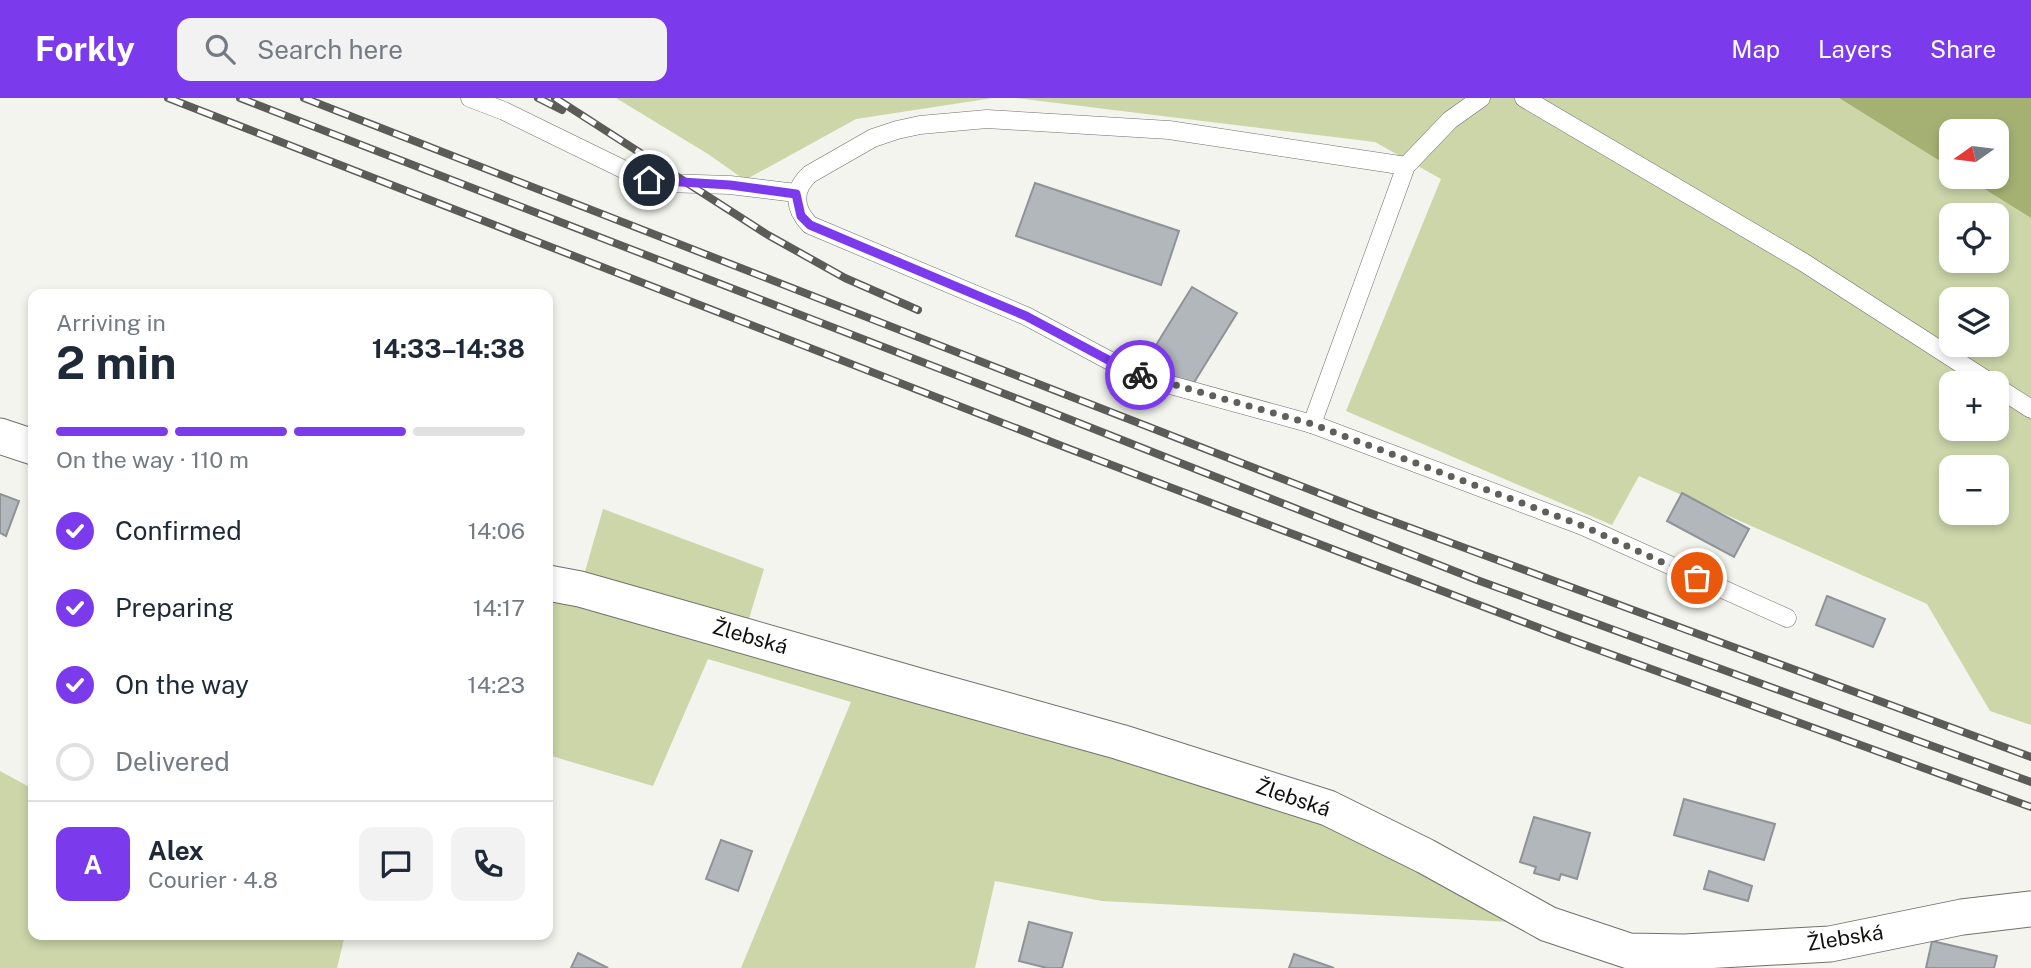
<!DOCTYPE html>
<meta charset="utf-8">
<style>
:root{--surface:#fff;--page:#f2f2f3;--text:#1f2937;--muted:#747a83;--line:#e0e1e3;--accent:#7c3aed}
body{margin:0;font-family:"Public Sans",sans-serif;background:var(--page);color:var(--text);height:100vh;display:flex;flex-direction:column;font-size:26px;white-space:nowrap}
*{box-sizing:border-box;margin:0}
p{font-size:23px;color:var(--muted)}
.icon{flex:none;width:38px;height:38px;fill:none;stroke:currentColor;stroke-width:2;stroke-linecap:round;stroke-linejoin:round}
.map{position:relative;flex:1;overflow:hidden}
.side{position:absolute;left:28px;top:191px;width:525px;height:651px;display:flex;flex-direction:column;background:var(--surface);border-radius:14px;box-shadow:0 4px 10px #0003}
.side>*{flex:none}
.needle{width:46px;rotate:256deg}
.fabs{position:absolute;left:1939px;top:21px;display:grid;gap:14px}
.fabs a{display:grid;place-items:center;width:70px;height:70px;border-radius:14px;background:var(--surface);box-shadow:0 4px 10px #0003;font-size:35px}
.pin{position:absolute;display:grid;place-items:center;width:60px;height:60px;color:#fff;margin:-30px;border:4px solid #fff;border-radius:50%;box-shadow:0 2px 7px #0007}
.courier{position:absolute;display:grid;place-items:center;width:70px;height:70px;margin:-35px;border:5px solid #7c3aed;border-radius:50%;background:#fff;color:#222;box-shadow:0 2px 9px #0007}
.head em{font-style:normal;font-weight:700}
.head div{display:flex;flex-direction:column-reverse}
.head{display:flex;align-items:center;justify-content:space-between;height:119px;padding:0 28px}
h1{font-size:46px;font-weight:700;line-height:52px}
.bar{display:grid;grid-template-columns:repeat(4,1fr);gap:10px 7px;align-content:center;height:84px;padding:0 28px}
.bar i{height:9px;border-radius:5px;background:var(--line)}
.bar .current{background:var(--accent)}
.bar p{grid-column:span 4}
.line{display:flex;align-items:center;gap:18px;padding:0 28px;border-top:2px solid var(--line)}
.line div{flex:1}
.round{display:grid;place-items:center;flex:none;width:74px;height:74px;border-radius:14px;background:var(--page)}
ol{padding:0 28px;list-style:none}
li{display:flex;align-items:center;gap:21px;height:77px}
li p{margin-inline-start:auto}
li .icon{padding:7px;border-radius:50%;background:var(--accent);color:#fff;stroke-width:4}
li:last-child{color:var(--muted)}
li i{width:38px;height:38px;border:4px solid var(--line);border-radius:50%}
header{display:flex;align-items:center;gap:42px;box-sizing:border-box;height:98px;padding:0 35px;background:var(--accent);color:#fff}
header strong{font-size:33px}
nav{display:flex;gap:38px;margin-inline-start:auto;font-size:24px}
.search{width:490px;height:63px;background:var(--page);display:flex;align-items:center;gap:18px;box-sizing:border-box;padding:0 24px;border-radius:14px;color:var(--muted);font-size:26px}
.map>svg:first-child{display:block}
.green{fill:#ccd6a9;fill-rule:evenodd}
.water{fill:#a5b173}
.building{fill:#b2b7bc;stroke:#8f9398;stroke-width:2}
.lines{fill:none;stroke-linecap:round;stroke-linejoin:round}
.service-casing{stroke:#6f716b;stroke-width:19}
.minor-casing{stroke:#6f716b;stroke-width:37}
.service{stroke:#fff;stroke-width:18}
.minor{stroke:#fff;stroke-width:35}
.rail-casing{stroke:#5b5c58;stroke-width:8}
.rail{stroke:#fff;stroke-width:5;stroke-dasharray:16;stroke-linecap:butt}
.done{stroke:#5f605c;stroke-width:7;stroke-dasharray:0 12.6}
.route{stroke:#7c3aed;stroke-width:9}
.labels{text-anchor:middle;stroke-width:6;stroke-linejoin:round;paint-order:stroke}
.street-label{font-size:21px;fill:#10100e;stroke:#fff}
</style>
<header>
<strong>Forkly</strong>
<div class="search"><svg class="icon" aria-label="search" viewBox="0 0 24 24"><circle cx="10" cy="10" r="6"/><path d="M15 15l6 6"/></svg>Search here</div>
<nav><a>Map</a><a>Layers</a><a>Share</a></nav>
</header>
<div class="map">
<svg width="2031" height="870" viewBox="0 0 2031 870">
<rect width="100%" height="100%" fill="#f2f4ed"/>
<g class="green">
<path d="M616,0h377l-137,21 -111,61 -37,-26z"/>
<path d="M1016,0h823l112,70v9h14l66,41v507l-41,-14 -63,-107 -288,-128 -27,49 -266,-114 95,-232 -66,-37zM1951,117h46v46h-46zM1951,201h46v46h-46zM1951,285h46v46h-46zM1951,369h46v46h-46z"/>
<path d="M603,411l161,60 -20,66 478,138 326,151 -446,-23 -107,-20 -20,87h-234l110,-266 -143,-43 -55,127 -105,-31v-172l32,6z"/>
<path d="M0,673l33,18v145l312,1 -8,33h-337z"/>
</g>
<path class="water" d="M1839,0h192v120l-66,-41h32v-46h-46v37z"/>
<g class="building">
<path d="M1035,85l144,48 -18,54 -145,-49z"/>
<path d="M1192,189l45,26 -47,76 -45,-26z"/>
<path d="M1682,395l67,36 -15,28 -67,-36z"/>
<path d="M0,396l19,7 -13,35 -6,-3z"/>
<path d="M1827,498l58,23 -12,28 -57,-22z"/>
<path d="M1684,701l91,25 -11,36 -90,-25z"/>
<path d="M1534,719l56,16 -13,46 -16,-5 -2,6 -25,-7 2,-6 -16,-5z"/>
<path d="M721,742l31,11 -14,40 -32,-12z"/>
<path d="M1709,773l43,15 -4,15 -44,-12z"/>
<path d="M1029,824l43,11 -10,35h-15l-28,-7z"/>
<path d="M1932,843l65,15 -3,12h-68z"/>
<path d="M578,855l30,15h-37z"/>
<path d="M1294,856l40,14h-45z"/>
</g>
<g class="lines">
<defs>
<g id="service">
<path d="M470,0l34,13 129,63 32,9 65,2 66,8"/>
<path d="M1481,0l-31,22 -44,46 -94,258 271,102 204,92"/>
<path d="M1524,0l279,164 188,121"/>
<path d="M1997,289l34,22"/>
<path d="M1312,326l-145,-40 -40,-14 -101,-54 -216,-91c-16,-16 -18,-35 0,-51l63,-36 24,-8 23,-5 67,-6 182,11 237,36"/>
</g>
<g id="minor">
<path d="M0,338l33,11"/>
<path d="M548,485l32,6 343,98 197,55 208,66 97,48 123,68 81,27 56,1 145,-8 132,-27 69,-8"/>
</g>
</defs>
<use href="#service" class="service-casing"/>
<use href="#minor" class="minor-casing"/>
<use href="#service" class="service"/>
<use href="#minor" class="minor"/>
<defs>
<g id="rail">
<path d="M168,0l899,350 496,189 468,170"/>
<path d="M240,0l778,301 459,181 554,202"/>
<path d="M304,0l1066,415 661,244"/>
<path d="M538,0l24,12"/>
<path d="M555,0l213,137 77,43 73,32"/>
</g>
</defs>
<use href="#rail" class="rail-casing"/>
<use href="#rail" class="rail"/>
</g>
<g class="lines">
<path class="done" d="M1140,277l172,49 271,102 114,52"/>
<path class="route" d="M649,82l81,5 66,9 5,22 9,9 216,91 101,54 13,5"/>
</g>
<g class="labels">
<g class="street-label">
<text transform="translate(750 539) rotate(16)" y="7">Žlebská</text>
<text transform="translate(1293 700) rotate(19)" y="7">Žlebská</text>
<text transform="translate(1845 840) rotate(-9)" y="7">Žlebská</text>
</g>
</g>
</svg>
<div class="fabs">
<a><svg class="needle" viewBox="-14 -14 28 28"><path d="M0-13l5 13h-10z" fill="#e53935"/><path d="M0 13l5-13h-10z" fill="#747a83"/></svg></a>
<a><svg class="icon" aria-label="locate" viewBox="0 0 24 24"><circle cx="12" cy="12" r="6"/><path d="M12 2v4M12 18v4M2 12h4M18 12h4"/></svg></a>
<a><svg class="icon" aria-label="layers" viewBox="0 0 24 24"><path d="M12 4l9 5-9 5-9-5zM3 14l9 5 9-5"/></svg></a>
<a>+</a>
<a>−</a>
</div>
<div class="pin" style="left:1697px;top:480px;background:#ea580c"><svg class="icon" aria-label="bag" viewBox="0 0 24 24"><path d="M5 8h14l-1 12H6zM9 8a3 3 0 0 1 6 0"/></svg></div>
<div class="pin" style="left:649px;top:82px;background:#1f2937"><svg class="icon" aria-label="home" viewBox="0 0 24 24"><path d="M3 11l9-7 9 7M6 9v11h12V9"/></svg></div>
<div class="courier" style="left:1140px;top:277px"><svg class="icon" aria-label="bike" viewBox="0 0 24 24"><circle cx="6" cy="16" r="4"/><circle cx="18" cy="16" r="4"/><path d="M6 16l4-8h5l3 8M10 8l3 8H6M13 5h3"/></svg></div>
<section class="side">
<div class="head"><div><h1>2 min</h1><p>Arriving in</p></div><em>14:33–14:38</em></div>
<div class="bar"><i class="current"></i><i class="current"></i><i class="current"></i><i></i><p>On the way · 110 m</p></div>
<ol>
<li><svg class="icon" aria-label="check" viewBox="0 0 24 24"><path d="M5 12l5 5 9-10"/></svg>Confirmed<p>14:06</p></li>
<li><svg class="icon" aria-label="check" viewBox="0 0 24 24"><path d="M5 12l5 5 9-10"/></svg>Preparing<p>14:17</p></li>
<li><svg class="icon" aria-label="check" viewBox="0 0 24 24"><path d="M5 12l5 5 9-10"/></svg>On the way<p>14:23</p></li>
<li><i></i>Delivered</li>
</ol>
<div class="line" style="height:126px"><b class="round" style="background:var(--accent);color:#fff">A</b><div><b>Alex</b><p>Courier · 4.8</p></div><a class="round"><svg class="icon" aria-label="chat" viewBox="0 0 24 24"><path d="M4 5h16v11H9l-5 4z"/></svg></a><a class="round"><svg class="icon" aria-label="phone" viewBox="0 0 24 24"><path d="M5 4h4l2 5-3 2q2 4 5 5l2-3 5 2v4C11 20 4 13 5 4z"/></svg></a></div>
</section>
</div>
